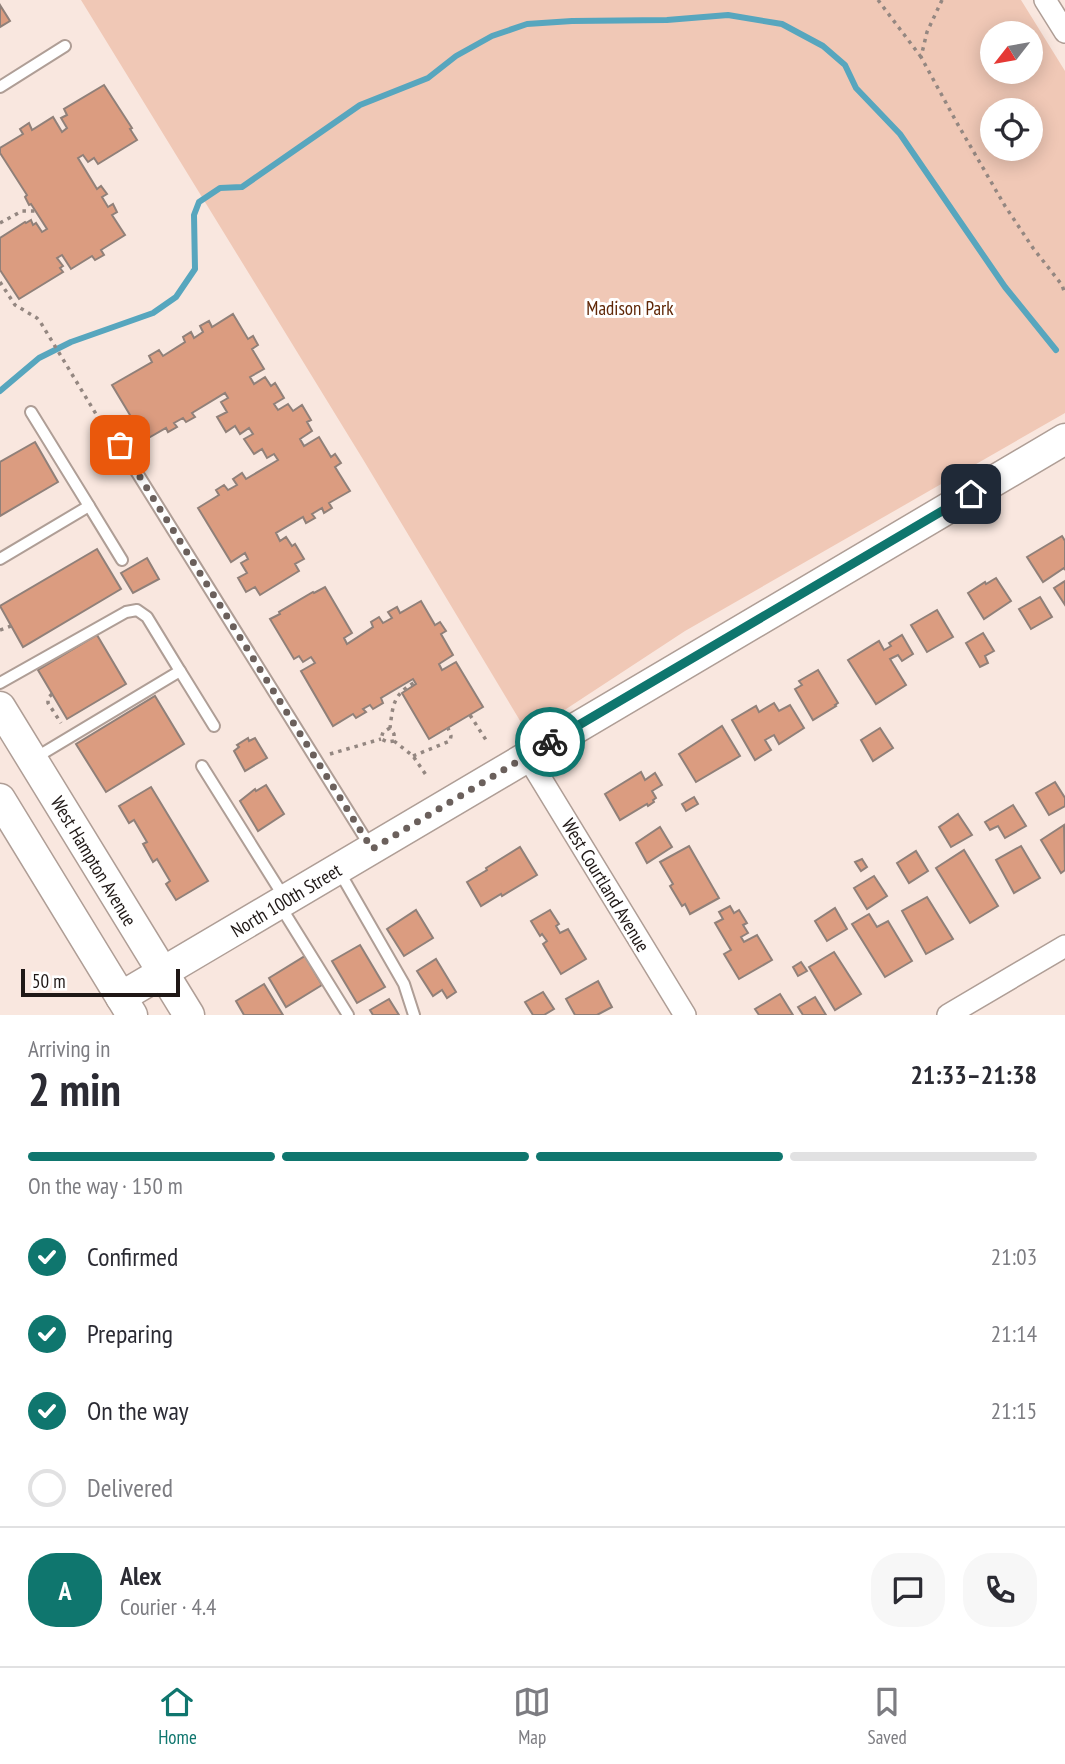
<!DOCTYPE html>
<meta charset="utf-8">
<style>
:root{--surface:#fff;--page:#f7f7f7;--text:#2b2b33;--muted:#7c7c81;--line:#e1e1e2;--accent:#0f766e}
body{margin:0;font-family:"PT Sans Narrow",sans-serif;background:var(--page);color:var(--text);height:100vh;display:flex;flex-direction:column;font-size:26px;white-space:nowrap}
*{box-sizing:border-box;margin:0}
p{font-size:23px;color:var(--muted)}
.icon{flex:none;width:38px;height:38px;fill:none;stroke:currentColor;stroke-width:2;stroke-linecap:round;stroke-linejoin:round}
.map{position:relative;height:1015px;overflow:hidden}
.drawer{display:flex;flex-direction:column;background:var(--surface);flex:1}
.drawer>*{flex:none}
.needle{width:46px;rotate:239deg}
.buttons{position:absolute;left:980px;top:21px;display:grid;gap:14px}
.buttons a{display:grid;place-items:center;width:63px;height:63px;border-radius:50%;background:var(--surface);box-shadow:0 4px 18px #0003;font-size:35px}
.scale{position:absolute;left:21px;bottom:18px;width:159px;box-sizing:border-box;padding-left:7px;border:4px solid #1f1816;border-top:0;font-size:19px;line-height:24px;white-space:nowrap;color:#1f1816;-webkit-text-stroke:5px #fff;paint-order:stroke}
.pin{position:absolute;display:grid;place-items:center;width:60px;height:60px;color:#fff;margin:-30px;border-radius:14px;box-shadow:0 4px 10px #0006}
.courier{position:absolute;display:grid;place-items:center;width:70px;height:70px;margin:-35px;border:5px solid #0f766e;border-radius:50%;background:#fff;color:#222;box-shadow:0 2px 9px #0007}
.overview em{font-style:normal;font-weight:800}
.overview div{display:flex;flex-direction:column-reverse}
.overview{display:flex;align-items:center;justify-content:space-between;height:119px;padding:0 28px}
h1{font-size:46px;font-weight:800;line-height:52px}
.bar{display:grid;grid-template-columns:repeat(4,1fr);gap:10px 7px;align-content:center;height:84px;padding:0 28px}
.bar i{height:9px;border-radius:5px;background:var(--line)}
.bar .on{background:var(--accent)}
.bar p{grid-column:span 4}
.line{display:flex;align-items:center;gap:18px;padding:0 28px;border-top:2px solid var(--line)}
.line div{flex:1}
.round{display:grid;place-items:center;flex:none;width:74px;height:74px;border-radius:28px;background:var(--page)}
ol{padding:0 28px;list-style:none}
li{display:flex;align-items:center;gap:21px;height:77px}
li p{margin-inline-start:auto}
li .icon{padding:7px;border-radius:50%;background:var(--accent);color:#fff;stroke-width:4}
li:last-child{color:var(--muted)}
li i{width:38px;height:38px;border:4px solid var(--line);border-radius:50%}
.tab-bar{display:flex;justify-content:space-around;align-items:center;height:98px;border-top:2px solid var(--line);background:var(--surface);font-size:19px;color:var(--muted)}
.tab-bar a{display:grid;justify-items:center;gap:4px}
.tab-bar .on{color:var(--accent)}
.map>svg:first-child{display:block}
.green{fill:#f0c8b6;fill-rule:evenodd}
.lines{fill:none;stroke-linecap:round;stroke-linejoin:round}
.stream{stroke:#57a6be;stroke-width:6}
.building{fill:#db9c80;stroke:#908079;stroke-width:2}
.lane-casing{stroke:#af9e96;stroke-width:14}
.street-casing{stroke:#af9e96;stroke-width:24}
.secondary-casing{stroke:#af9e96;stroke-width:33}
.path{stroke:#948781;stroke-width:3.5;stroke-dasharray:3.5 5;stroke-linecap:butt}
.lane{stroke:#fff;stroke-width:10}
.street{stroke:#fff;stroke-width:21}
.secondary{stroke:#fff;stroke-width:30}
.done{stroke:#6b605c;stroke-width:7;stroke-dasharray:0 12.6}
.route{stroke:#0f766e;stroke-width:9}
.labels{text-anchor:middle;stroke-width:6;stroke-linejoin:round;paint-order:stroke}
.park-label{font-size:19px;fill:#602707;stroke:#fff}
.street-label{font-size:19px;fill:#1f1816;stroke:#fff}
</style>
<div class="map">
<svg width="1065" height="1015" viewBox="0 0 1065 1015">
<rect width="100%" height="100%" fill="#f9e7df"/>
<path class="green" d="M81,0h940l44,71v342l-380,218 -157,103 -164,-273zM992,33h39v39h-39zM992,110h39v39h-39z"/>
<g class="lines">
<path class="stream" d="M0,391l39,-33 32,-16 82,-29 23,-16 19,-28 -1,-54 5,-13 21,-14 22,-1 118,-82 68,-27 28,-22 36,-20 35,-12 45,-3 95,-1 61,-5 54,9 41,22 22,19 11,23 44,46 105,153 51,63"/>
</g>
<g class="building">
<path d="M0,5l10,16 -10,6z"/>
<path d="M104,85l28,43 -2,1 7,11 -39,24 -4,-6 -6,4 -5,-7 -5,3 19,31 4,-3 6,8 -5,3 6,10 5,-3 4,8 -5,3 13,20 -24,15 3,5 -9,5 -3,-4 -21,13 -9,-14 -5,3 6,8 -3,2 3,4 -44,27 -19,-29v-32l25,-16 1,1 5,-3 2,5 3,-2 6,9 5,-3 -16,-25 -2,1 -4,-8 2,-2 -27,-42v-5l23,-14 -3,-5 9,-6 3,7 21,-13 9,15 5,-4 -6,-10 6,-3 -3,-6z"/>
<path d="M233,314l15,25 5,-3 5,9 -6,4 12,20 -14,8 4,7 11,-7 6,9 4,-3 9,15 -10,6 4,6 10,-6 5,7 9,-6 9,15 -4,2 5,9 -12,8 4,7 15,-9 12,20 4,-3 6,9 -6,4 15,24 -21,12 3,5 -8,5 -2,-5 -10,6 3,4 -9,5 -3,-6 -27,16 4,8 6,-4 6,9 3,-2 9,15 -9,5 4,7 -39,24 -5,-8 -9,5 -8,-14 9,-5 -6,-10 7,-4 -3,-6 -14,9 -33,-54 21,-13 -3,-5 8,-5 4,5 9,-5 -4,-6 9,-6 4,6 32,-19 -4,-6 -7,4 -5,-9 -8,5 -10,-15 9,-5 -4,-6 -9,6 -5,-8 -9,6 -9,-15 10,-5 -6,-10 7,-4 -3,-5 -33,20 3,4 -9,5 -3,-4 -9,5 3,4 -9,5 -2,-4 -21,12 -33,-55 40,-23 -3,-6 10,-6 4,6 22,-14 -2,-5 8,-5 3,6 9,-6 -3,-6 9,-5 3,6z"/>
<path d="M35,442l23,40 -58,34v-54z"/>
<path d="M1062,536l3,5v29l-1,-2 -21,14 -16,-25z"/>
<path d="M97,549l24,40 -98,58 -23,-41z"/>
<path d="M147,558l12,21 -26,14 -12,-20z"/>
<path d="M996,578l15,23 -27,18 -16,-26 17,-11 1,2z"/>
<path d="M1065,581v24l-11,-17z"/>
<path d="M325,587l27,46 -8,5 3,6 26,-17 -2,-5 8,-5 4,6 9,-5 -4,-6 9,-5 3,6 21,-12 14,24 5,-3 6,9 -5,3 12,21 -14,9 3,6 14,-8 27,45 -54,32 -27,-46 14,-9 -3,-5 -32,19 2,5 -10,6 -3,-4 -7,4 3,3 -10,6 -3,-4 -20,12 -32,-55 14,-8 -4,-6 -8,5 -4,-6 -5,3 -24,-40 10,-5 -1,-2 34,-20 1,1z"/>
<path d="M1040,597l12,20 -21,12 -12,-20z"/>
<path d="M937,610l16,27 -26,15 -16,-27z"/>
<path d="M983,633l11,18 -9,5 3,7 -8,4 -14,-24z"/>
<path d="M97,635l29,49 -59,35 -29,-49z"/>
<path d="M902,635l11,19 -11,7 -4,-6 -8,4 16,26 -30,19 -28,-44 31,-19 5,9 7,-4 -2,-3z"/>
<path d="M818,670l20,33 -3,2 1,1 -23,14 -18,-31 7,-4 -3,-4z"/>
<path d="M155,696l29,48 -78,48 -30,-48z"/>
<path d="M774,703l5,8 11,-6 14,23 -25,16 -5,-9 -9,5 6,10 -16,10 -23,-40 24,-14 3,6z"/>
<path d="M722,726l18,30 -44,26 -17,-28z"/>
<path d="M880,728l13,20 -20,13 -12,-21z"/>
<path d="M248,738l1,3 6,-3 12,20 -22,13 -11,-20 5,-4 -2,-2z"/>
<path d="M641,772l4,8 10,-7 7,12 -10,6 4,7 -3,2 1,2 -6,4 -1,-2 -27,16 -15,-26z"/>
<path d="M1055,782l10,16v8l-16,9 -13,-22z"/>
<path d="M266,785l18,29 -26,17 -18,-30 15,-12 1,2z"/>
<path d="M151,787l57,94 -32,19 -10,-16 4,-3 -13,-22 -4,3 -10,-18 4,-2 -13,-22 -5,3 -10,-17z"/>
<path d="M694,797l4,7 -12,7 -4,-7z"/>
<path d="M1013,805l13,21 -21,12 -7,-12 -8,4 -5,-8z"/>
<path d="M958,814l14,21 -21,12 -12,-20z"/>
<path d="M1064,825l1,45 -4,3 -20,-33z"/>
<path d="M660,827l12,20 -25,16 -11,-20z"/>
<path d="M689,846l30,52 -29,16 -5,-10 -3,2 -12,-20 3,-2 -13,-22z"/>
<path d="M1021,846l19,32 -26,15 -18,-33z"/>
<path d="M520,847l17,28 -35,21 -1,-2 -20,12 -14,-24 20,-12 -1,-2z"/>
<path d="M964,850l34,56 -28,17 -34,-55z"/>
<path d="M916,851l12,20 -19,12 -12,-20z"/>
<path d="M862,859l5,8 -6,4 -6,-9z"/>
<path d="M874,876l13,20 -20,13 -13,-21z"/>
<path d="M927,897l26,42 -27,15 -24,-43z"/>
<path d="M730,906l4,7 5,-3 8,13 -4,2 5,8 -7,4 3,5 13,-7 15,25 -33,19 -15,-25 7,-4 -16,-27 8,-4 -4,-7z"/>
<path d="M835,908l12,21 -20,12 -12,-20z"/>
<path d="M416,910l17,28 -29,18 -17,-27z"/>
<path d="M550,910l9,14 -3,2 4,7 8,-4 18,30 -25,15 -18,-30 4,-3 -5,-7 -2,2 -9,-15z"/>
<path d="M869,914l8,13 11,-6 24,40 -27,16 -33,-53z"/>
<path d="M360,945l25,42 -28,16 -25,-42z"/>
<path d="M834,952l27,42 -26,16 -26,-43z"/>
<path d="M305,956l17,29 -36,22 -17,-29z"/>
<path d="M436,959l20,33 -9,6 -5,-8 -9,6 -16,-25z"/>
<path d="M801,962l6,9 -9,5 -5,-9z"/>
<path d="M598,981l14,26 -15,8h-22l-9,-16z"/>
<path d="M264,984l19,31h-39l-8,-14z"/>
<path d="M543,992l11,17 -10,6h-11l-8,-13z"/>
<path d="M780,994l13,21h-34l-4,-6z"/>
<path d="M815,997l11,18h-23l-5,-8z"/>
<path d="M389,999l10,16h-26l-3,-5z"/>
</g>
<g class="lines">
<defs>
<g id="lane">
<path d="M0,87l65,-41"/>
<path d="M106,423l264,423"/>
<path d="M89,506l33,54"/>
<path d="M0,559l89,-53 -58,-94"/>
<path d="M180,671l34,55"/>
<path d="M0,683l126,-71 11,-2 10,7 33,54 -145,87"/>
<path d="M202,766l82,131"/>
<path d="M339,871l65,113 10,31"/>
<path d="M279,904l69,111"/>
</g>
<g id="street">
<path d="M1045,0l20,32"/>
<path d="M527,756l158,259"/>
<path d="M948,1015l117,-69"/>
</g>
<g id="secondary">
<path d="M0,707l189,308"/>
<path d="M0,799l132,216"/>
<path d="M121,997l944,-558"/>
</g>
</defs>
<use href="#lane" class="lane-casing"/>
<use href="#street" class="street-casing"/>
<use href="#secondary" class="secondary-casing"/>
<g class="path">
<path d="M878,0l43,57"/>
<path d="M942,0l-15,32 -6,25 36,66 48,83 28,42 29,37 3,9"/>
<path d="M0,223l22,-12h14"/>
<path d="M0,282l15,23 22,13 4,5 55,91"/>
<path d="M0,630l11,-4"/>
<path d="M52,694l-4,4v5l13,20"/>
<path d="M470,715l16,25"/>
<path d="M390,728l-7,4 -2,7 7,3 6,-1v-7l-4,-6c3,-24 3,-33 25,-46"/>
<path d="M394,741l19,15 13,19"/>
<path d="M330,754l51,-15"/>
<path d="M413,756l37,-15 1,-5 -3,-8"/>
</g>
<use href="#lane" class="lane"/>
<use href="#street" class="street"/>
<use href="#secondary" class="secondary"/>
</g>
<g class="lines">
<path class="done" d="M120,445l252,404 178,-107"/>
<path class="route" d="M550,742l421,-248"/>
</g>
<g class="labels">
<g class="park-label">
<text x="630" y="315">Madison Park</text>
</g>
<g class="street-label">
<text transform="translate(94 861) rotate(59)" y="7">West Hampton Avenue</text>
<text transform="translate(606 885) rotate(59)" y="7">West Courtland Avenue</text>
<text transform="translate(286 900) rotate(-31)" y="7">North 100th Street</text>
</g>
</g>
</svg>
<div class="buttons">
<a><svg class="needle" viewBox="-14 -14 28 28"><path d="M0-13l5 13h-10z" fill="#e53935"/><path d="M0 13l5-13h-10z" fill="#7c7c81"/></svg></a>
<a><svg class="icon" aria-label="locate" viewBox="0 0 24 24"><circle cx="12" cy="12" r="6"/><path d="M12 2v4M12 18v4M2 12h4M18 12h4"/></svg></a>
</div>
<div class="scale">50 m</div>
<div class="pin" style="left:120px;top:445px;background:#ea580c"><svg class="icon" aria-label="bag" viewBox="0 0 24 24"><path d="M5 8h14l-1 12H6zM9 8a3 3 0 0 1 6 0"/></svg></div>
<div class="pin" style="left:971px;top:494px;background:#1f2937"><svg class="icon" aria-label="home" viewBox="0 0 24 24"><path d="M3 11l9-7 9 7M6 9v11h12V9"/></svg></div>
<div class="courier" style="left:550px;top:742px"><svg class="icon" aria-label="bike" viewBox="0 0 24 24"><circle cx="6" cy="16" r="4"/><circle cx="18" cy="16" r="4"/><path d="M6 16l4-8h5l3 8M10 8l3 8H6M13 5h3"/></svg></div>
</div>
<section class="drawer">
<div class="overview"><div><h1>2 min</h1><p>Arriving in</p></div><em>21:33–21:38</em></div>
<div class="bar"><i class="on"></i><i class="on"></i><i class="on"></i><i></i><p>On the way · 150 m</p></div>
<ol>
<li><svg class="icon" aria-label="check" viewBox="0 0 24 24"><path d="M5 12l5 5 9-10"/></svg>Confirmed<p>21:03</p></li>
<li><svg class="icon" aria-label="check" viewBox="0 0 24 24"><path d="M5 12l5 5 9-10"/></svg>Preparing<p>21:14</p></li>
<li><svg class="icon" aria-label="check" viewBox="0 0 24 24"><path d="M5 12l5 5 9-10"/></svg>On the way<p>21:15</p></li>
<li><i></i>Delivered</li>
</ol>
<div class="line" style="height:126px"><b class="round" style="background:var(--accent);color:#fff">A</b><div><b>Alex</b><p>Courier · 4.4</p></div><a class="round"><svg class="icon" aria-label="chat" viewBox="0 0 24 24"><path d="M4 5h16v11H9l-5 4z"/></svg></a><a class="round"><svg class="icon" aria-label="phone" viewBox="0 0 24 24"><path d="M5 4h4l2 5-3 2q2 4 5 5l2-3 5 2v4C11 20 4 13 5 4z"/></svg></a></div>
</section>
<nav class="tab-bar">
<a class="on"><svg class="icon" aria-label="home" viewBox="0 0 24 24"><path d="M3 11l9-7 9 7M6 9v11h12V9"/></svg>Home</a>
<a><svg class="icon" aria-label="map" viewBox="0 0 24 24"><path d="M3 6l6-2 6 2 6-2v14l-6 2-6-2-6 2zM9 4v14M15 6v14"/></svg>Map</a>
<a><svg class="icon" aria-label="saved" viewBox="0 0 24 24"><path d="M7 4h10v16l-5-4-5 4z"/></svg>Saved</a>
</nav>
